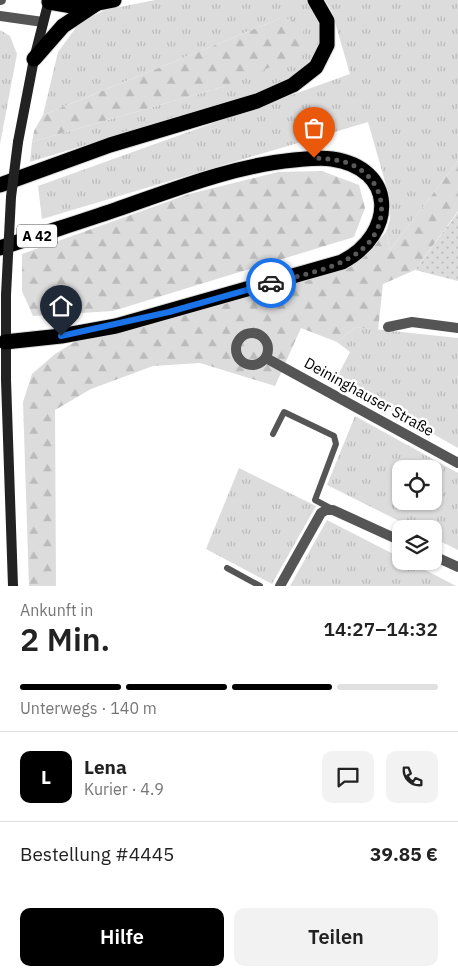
<!DOCTYPE html>
<html lang="de">
<meta charset="utf-8">
<style>
:root{--surface:#fff;--page:#f2f2f2;--text:#222;--muted:#767676;--line:#e0e0e0;--accent:#000}
body{margin:0;font-family:"IBM Plex Sans",sans-serif;background:var(--page);color:var(--text);height:100vh;display:flex;flex-direction:column;font-size:19px;white-space:nowrap}
*{box-sizing:border-box;margin:0}
p{font-size:16px;color:var(--muted)}
.icon{flex:none;width:28px;height:28px;fill:none;stroke:currentColor;stroke-width:2;stroke-linecap:round;stroke-linejoin:round}
.map{position:relative;height:586px;overflow:hidden}
.drawer{display:flex;flex-direction:column;background:var(--surface);flex:1}
.drawer>*{flex:none}
.fabs{position:absolute;left:392px;top:460px;display:grid;gap:10px}
.fabs a{display:grid;place-items:center;width:50px;height:50px;border-radius:10px;background:var(--surface);box-shadow:0 1px 4px #0004;font-size:25px}
.pin{position:absolute;display:grid;place-items:center;width:42px;height:42px;color:#fff;margin:-51px -21px;border-radius:50% 50% 50% 0;rotate:-45deg;box-shadow:0 0 5px #0007}
.pin .icon{rotate:45deg}
.courier{position:absolute;display:grid;place-items:center;width:50px;height:50px;margin:-25px;border:4px solid #1a73e8;border-radius:50%;background:#fff;color:#222;box-shadow:0 1px 6px #0007}
.head em{font-style:normal;font-weight:600}
.head div{display:flex;flex-direction:column-reverse}
.head{display:flex;align-items:center;justify-content:space-between;height:85px;padding:0 20px}
h1{font-size:32px;font-weight:600;line-height:38px}
.bar{display:grid;grid-template-columns:repeat(4,1fr);gap:8px 5px;align-content:center;height:60px;padding:0 20px}
.bar i{height:6px;border-radius:4px;background:var(--line)}
.bar .active{background:var(--accent)}
.bar p{grid-column:span 4}
.line{display:flex;align-items:center;gap:12px;padding:0 20px;border-top:1px solid var(--line)}
.line div{flex:1}
.round{display:grid;place-items:center;flex:none;width:52px;height:52px;border-radius:10px;background:var(--page)}
.action{display:flex;gap:10px;margin-top:auto;padding:10px 20px}
.action a{flex:1;height:58px;border-radius:10px;background:var(--accent);color:#fff;font-size:20px;font-weight:600;line-height:58px;text-align:center}
.action a+a{background:var(--page);color:var(--text)}
.map>svg:first-child{display:block}
.grass{fill:url(#grass-tufts);fill-rule:evenodd}
.forest{fill:url(#forest-firs)}
.garden{fill:url(#garden-dots)}
.lines{fill:none;stroke-linecap:round;stroke-linejoin:round}
.motorway-casing{stroke:#dbdbdb;stroke-width:17}
.service{stroke:#555;stroke-width:6}
.minor{stroke:#555;stroke-width:10}
.tertiary{stroke:#555;stroke-width:10}
.secondary{stroke:#222;stroke-width:10}
.motorway{stroke:#000;stroke-width:15}
.secondary-bridge{stroke:#222;stroke-width:10}
.done{stroke:#595959;stroke-width:5;stroke-dasharray:0 9}
.route{stroke:#1a73e8;stroke-width:6}
.labels{text-anchor:middle;stroke-width:5;stroke-linejoin:round;paint-order:stroke}
.shield{fill:#fff;stroke:#4c4c4c;stroke-width:1}
.shield-label{font-size:14px;font-weight:bold;fill:#000}
.street-label{font-size:15px;fill:#000;stroke:#fff}
</style>
<div class="map">
<svg width="458" height="586" viewBox="0 0 458 586">
<defs>
<pattern id="grass-tufts" width="24" height="20" patternUnits="userSpaceOnUse" patternTransform="scale(1.25)"><rect width="24" height="20" fill="#dcdcdc"/><path d="M3 7l-1-3M5 7V3M7 7l1-3M15 17l-1-3M17 17v-4M19 17l1-3" fill="none" stroke="#bbb"/></pattern>
<pattern id="forest-firs" width="22" height="20" patternUnits="userSpaceOnUse" patternTransform="scale(1.25)"><rect width="22" height="20" fill="#dcdcdc"/><path d="M5 1l3.5 6h-7zM16 11l3.5 6h-7z" fill="#bbb"/></pattern>
<pattern id="garden-dots" width="8" height="8" patternUnits="userSpaceOnUse" patternTransform="scale(1.25)"><rect width="8" height="8" fill="#dcdcdc"/><path d="M2 2h.1M6 6h.1" fill="none" stroke="#bbb" stroke-width="1.8" stroke-linecap="round"/></pattern>
</defs>
<rect width="100%" height="100%" fill="#fff"/>
<g class="grass">
<path d="M155,0h151c10,7 13,15 14,27 0,6 2,14 0,20 -6,21 -33,32 -51,42l-239,73 2,-20 193,-56 56,-68 -238,97 15,-63 17,-23 -1,-3 31,-16z"/>
<path d="M325,0h133v161l-68,89 -4,-18 4,-13v-20l-22,-77 -326,97 -4,-33 312,-112 -18,-62z"/>
<path d="M0,30l10,6 7,18 -17,90z"/>
<path d="M355,327l103,11v110l-122,-69 14,-27 -13,-10z"/>
<path d="M355,416l103,57v77l-24,-12v-9h-19l-88,-44zM401,469h33v32h-33z"/>
<path d="M239,468l77,38 -44,78 -66,-35z"/>
<path d="M327,520l74,38v3h7l48,25h-166z"/>
</g>
<g class="forest">
<path d="M281,18c28,1 25,18 16,38l-72,30 -193,56 2,-11 9,-16z"/>
<path d="M458,161v50l-43,59 -32,14 -5,46 -23,-3 -18,15 -36,-14 -26,58 -75,-23 -47,3 -62,23 -36,21 1,176h-27l-6,-184 9,-28 23,-20 21,-13 227,-60 62,-25 21,-24 4,18z"/>
<path d="M322,171l37,14 6,23 -11,29 -241,74 -80,5 -11,-25v-37l167,-60 89,-22z"/>
</g>
<path class="garden" d="M458,212v69l-43,-11z"/>
<g class="lines">
<defs>
<g id="motorway">
<path d="M49,2l29,5 36,-7"/>
<path d="M34,59l29,-33 33,-22"/>
<path d="M0,185l110,-40 147,-44 36,-16 23,-18 11,-22v-24l-12,-21"/>
<path d="M0,248c38,-13 77,-25 115,-38 58,-20 117,-44 179,-50 12,-1 25,-3 38,-1 64,9 65,74 10,103l-226,64 -55,10 -56,6"/>
</g>
</defs>
<use href="#motorway" class="motorway-casing"/>
<g class="service">
<path d="M273,434l11,-22 50,24 2,8 -21,56 17,9"/>
<path d="M227,568l33,18"/>
</g>
<g class="minor">
<path d="M388,327l24,-5 46,6"/>
<circle cx="252" cy="349" r="16"/>
<path d="M266,358l192,105"/>
<path d="M434,556l24,11"/>
<path d="M280,586l41,-73 5,-3h7l68,31"/>
</g>
<g class="tertiary">
<path d="M0,0h1"/>
<path d="M0,16l43,6"/>
</g>
<g class="secondary">
<path d="M18,142l16,-83 15,-59"/>
<path d="M6,295v85l7,206"/>
</g>
<use href="#motorway" class="motorway"/>
<path class="secondary-bridge" d="M6,295l5,-98 7,-55"/>
</g>
<g class="lines">
<path class="done" d="M271,283c28,-8 65,-13 89,-32 27,-21 30,-60 1,-81 -13,-10 -31,-11 -47,-12"/>
<path class="route" d="M61,336l108,-24 102,-29"/>
</g>
<g class="labels">
<rect class="shield" x="17" y="224.5" width="40" height="23" rx="4"/>
<g class="shield-label">
<text x="37" y="241">A 42</text>
</g>
<g class="street-label">
<text transform="translate(369 397) rotate(29)" y="5">Deininghauser Straße</text>
</g>
</g>
</svg>
<div class="fabs">
<a><svg class="icon" aria-label="locate" viewBox="0 0 24 24"><circle cx="12" cy="12" r="6"/><path d="M12 2v4M12 18v4M2 12h4M18 12h4"/></svg></a>
<a><svg class="icon" aria-label="layers" viewBox="0 0 24 24"><path d="M12 4l9 5-9 5-9-5zM3 14l9 5 9-5"/></svg></a>
</div>
<div class="pin" style="left:314px;top:158px;background:#ea580c"><svg class="icon" aria-label="bag" viewBox="0 0 24 24"><path d="M5 8h14l-1 12H6zM9 8a3 3 0 0 1 6 0"/></svg></div>
<div class="pin" style="left:61px;top:336px;background:#1f2937"><svg class="icon" aria-label="home" viewBox="0 0 24 24"><path d="M3 11l9-7 9 7M6 9v11h12V9"/></svg></div>
<div class="courier" style="left:271px;top:283px"><svg class="icon" aria-label="car" viewBox="0 0 24 24"><path d="M5 17H2v-5l4-1 3-4h7l3 4 3 1v5h-3M9 17h6M6 11h13"/><circle cx="7" cy="17" r="2"/><circle cx="17" cy="17" r="2"/></svg></div>
</div>
<section class="drawer">
<div class="head"><div><h1>2 Min.</h1><p>Ankunft in</p></div><em>14:27–14:32</em></div>
<div class="bar"><i class="active"></i><i class="active"></i><i class="active"></i><i></i><p>Unterwegs · 140 m</p></div>
<div class="line" style="height:90px"><b class="round" style="background:var(--accent);color:#fff">L</b><div><b>Lena</b><p>Kurier · 4.9</p></div><a class="round"><svg class="icon" aria-label="chat" viewBox="0 0 24 24"><path d="M4 5h16v11H9l-5 4z"/></svg></a><a class="round"><svg class="icon" aria-label="phone" viewBox="0 0 24 24"><path d="M5 4h4l2 5-3 2q2 4 5 5l2-3 5 2v4C11 20 4 13 5 4z"/></svg></a></div>
<div class="line" style="height:65px"><div>Bestellung #4445</div><b>39.85 €</b></div>
<div class="action"><a>Hilfe</a><a>Teilen</a></div>
</section>
